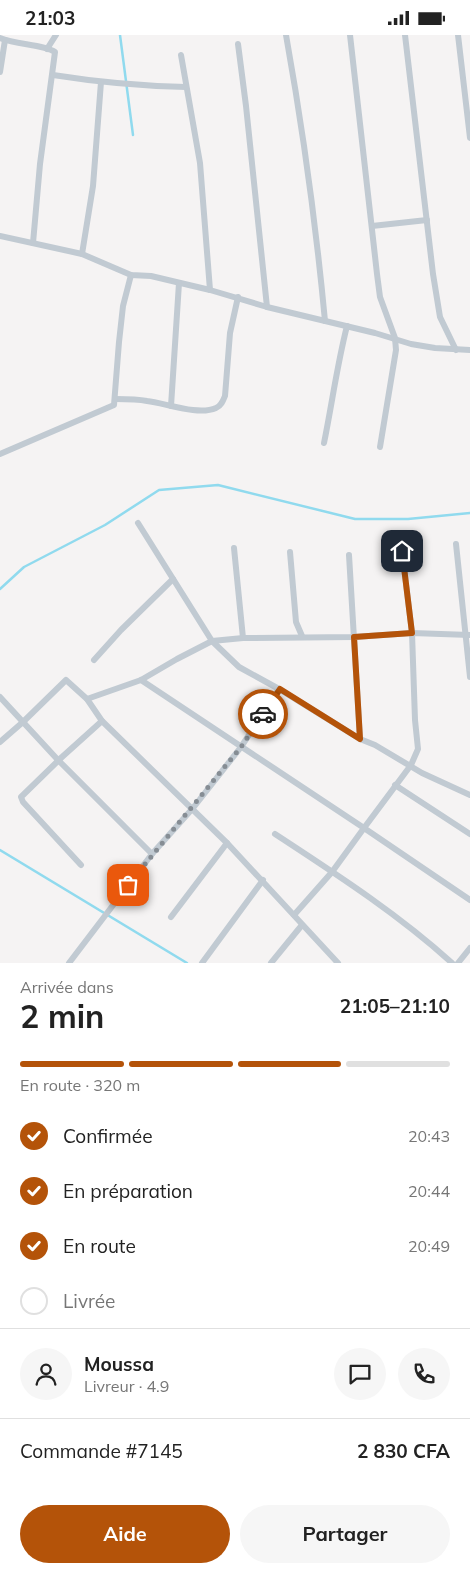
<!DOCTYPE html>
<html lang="fr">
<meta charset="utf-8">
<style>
:root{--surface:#fff;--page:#f6f6f6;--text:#222;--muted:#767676;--line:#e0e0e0;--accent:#b45309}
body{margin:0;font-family:Mulish,sans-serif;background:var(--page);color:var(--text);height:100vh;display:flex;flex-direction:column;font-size:19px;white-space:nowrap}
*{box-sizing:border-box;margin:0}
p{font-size:16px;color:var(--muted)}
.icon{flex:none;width:28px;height:28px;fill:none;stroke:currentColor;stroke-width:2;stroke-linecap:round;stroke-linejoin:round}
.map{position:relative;height:928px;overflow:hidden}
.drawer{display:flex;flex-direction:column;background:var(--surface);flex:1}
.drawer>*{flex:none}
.pin{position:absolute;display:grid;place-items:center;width:42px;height:42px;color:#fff;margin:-21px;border-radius:10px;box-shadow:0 2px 8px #0006}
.courier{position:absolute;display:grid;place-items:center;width:50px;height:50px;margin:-25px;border:4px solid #b45309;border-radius:50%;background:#fff;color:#222;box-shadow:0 1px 6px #0007}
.head em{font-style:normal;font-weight:700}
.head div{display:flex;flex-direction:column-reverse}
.head{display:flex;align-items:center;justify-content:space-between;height:85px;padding:0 20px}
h1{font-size:32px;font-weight:700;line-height:38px}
.bar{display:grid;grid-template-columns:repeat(4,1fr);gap:8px 5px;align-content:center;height:60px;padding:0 20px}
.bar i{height:6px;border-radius:4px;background:var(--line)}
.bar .active{background:var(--accent)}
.bar p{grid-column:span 4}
.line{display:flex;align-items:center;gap:12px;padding:0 20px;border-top:1px solid var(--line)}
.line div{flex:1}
.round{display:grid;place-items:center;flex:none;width:52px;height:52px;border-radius:26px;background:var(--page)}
ol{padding:0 20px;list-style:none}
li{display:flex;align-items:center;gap:15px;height:55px}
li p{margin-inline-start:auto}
li .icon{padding:5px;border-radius:50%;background:var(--accent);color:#fff;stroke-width:4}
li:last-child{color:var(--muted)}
li i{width:28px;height:28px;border:2px solid var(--line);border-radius:50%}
.cta{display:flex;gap:10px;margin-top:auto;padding:10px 20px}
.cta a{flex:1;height:58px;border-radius:30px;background:var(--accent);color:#fff;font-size:20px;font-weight:700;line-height:58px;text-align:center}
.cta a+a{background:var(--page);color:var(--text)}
.status{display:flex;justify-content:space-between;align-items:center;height:35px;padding:0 25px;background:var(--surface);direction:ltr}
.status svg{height:14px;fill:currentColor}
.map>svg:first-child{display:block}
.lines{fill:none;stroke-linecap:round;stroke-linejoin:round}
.stream{stroke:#90daee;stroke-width:2.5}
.street{stroke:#c1cad2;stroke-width:6}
.done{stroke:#868d94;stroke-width:5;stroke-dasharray:0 9}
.route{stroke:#b45309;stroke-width:6}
</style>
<div class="status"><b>21:03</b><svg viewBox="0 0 49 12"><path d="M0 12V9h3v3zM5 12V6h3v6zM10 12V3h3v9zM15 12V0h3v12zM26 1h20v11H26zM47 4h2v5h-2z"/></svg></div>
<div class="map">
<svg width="470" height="928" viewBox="0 0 470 928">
<rect width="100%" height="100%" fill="#f5f3f3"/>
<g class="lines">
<g class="stream">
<path d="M120,0l13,100"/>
<path d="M0,554l24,-22 81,-42 54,-35 59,-5 137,34h53l62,-6"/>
<path d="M0,815l187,113"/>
</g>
<g class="street">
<path d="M286,0c17,95 30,190 39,286"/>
<path d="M350,0l27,239 3,23 15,41 1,12 -16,97"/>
<path d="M405,0l28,239 7,43 16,33"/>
<path d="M458,0l12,103"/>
<path d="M0,3c16,7 43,6 55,14l-15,112 -7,79"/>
<path d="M238,9l8,62 21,201"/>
<path d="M47,14l9,-14"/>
<path d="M181,20l19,108 10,127"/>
<path d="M0,37l5,-32"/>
<path d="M53,40c44,7 88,11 133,12"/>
<path d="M372,191l55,-6"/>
<path d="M0,201l82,18 49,21 20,1 59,14 57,17 108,26 36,11 24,4 35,2"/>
<path d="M82,219l11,-68 8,-104"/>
<path d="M116,364c10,0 21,0 31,2 18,2 51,15 69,7 5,-2 7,-7 9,-12l5,-63 8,-36"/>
<path d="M171,371l8,-123"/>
<path d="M324,408c8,-39 13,-78 23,-117"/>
<path d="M0,419l114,-49 5,-63 4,-36 8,-31"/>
<path d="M138,488l74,118 27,26 40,22 81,50 15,6 47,28 48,22"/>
<path d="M456,509l14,133"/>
<path d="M234,513l9,90"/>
<path d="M402,516l10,82 3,87 3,29 -7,16 -47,63 106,72"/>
<path d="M290,517l6,70 6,14"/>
<path d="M349,520l11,184"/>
<path d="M94,625l27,-30 52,-51"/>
<path d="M141,645l223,148 -32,44 -38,43"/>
<path d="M0,662l58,63 94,94"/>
<path d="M87,664l54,-19 36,-21 35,-18 31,-3 111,-1 58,-4 58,2"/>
<path d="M0,707l23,-20 43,-42 21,19 15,22 125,122 111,120"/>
<path d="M395,750l75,49"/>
<path d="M275,799c61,40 123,80 177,129"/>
<path d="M81,830l-58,-63 -2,-5 41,-40 40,-36"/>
<path d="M171,882l56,-74"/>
<path d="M69,928l83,-109 41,-46 48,-61 38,-58"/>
<path d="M202,928l61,-83"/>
<path d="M271,928l31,-38"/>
<path d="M458,928l12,-15"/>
</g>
</g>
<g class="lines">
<path class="done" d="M128,850l113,-138 22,-33"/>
<path class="route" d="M263,679l17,-25 80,50 -6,-102 58,-4 -10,-82"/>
</g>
</svg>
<div class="pin" style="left:128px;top:850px;background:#ea580c"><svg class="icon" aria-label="bag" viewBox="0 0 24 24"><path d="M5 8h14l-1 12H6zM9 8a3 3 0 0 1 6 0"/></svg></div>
<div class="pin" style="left:402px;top:516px;background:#1f2937"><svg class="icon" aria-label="home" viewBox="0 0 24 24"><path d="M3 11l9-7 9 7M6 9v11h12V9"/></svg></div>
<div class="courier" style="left:263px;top:679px"><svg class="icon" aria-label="car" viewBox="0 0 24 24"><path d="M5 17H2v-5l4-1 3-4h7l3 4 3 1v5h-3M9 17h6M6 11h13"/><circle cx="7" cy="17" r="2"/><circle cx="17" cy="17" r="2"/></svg></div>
</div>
<section class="drawer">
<div class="head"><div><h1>2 min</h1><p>Arrivée dans</p></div><em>21:05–21:10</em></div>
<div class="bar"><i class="active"></i><i class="active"></i><i class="active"></i><i></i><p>En route · 320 m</p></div>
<ol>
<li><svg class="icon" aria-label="check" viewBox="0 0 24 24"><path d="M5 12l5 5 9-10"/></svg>Confirmée<p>20:43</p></li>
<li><svg class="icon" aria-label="check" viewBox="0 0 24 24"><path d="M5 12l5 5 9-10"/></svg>En préparation<p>20:44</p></li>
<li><svg class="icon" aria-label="check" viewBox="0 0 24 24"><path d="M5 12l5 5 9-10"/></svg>En route<p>20:49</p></li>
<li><i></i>Livrée</li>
</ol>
<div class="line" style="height:90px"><a class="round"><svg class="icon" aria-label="person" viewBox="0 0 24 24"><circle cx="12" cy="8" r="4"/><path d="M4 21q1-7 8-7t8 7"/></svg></a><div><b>Moussa</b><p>Livreur · 4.9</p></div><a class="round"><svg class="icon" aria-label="chat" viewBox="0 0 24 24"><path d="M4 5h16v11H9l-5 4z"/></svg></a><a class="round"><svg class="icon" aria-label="phone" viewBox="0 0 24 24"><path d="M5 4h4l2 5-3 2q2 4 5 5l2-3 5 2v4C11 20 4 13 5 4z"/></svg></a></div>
<div class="line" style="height:65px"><div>Commande #7145</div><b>2 830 CFA</b></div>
<div class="cta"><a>Aide</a><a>Partager</a></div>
</section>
